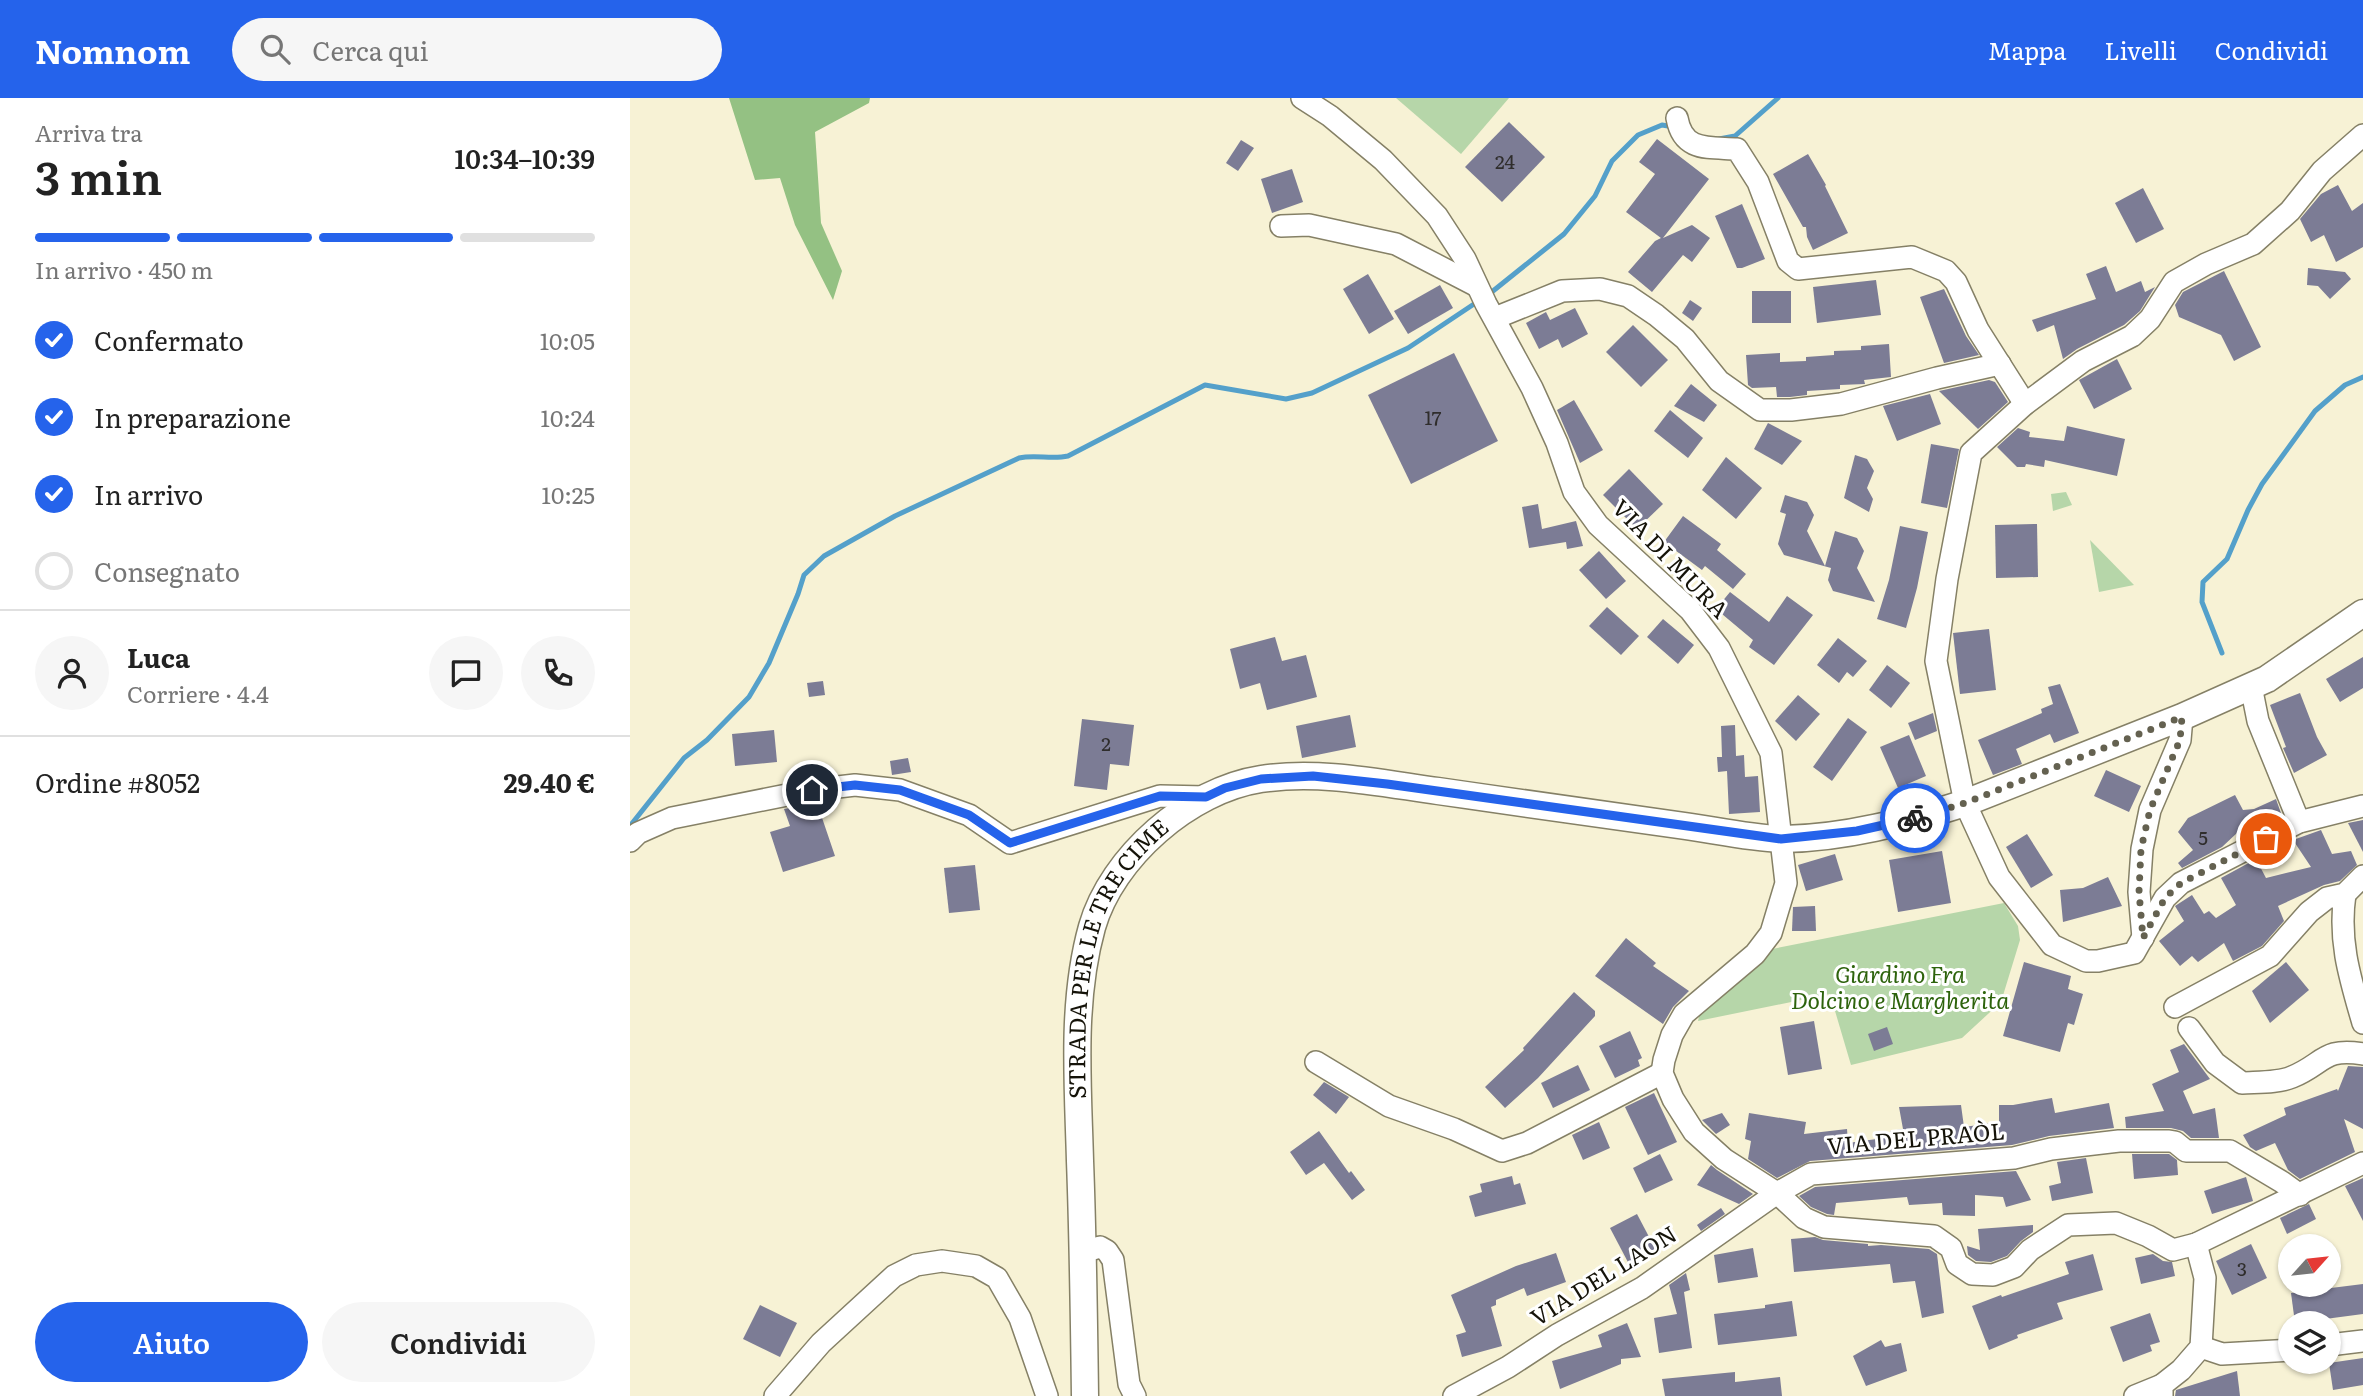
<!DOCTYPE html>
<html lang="it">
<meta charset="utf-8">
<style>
:root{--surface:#fff;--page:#f6f6f6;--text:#222;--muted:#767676;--line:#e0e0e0;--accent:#2563eb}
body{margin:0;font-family:Literata,serif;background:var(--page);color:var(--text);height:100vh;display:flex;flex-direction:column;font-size:26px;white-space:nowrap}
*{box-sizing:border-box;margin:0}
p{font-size:23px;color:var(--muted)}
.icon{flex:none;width:38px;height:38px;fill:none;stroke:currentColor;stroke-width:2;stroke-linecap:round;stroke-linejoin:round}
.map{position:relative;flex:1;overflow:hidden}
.panel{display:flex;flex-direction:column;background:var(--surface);width:630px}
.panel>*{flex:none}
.needle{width:46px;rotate:63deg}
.buttons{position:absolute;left:1648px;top:1136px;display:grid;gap:14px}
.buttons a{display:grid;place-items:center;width:63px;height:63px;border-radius:50%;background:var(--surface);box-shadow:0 2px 5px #0004;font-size:35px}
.pin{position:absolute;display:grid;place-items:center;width:60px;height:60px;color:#fff;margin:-30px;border:4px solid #fff;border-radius:50%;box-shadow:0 2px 7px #0007}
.courier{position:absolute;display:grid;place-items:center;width:70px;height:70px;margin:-35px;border:5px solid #2563eb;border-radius:50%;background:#fff;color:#222;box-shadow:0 2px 9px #0007}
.summary em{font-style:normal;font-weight:600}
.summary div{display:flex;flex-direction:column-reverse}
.summary{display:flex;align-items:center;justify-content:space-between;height:119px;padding:0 35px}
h1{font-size:46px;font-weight:600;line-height:52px}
.bar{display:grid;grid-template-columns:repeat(4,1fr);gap:10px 7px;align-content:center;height:84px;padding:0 35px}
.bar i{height:9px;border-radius:5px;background:var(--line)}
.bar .on{background:var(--accent)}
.bar p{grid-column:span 4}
.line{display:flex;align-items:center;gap:18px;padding:0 35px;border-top:2px solid var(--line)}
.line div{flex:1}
.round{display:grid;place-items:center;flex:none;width:74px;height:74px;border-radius:37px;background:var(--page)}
ol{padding:0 35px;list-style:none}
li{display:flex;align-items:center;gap:21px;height:77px}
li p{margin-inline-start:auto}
li .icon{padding:7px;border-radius:50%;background:var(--accent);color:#fff;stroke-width:4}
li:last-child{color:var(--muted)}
li i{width:38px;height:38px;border:4px solid var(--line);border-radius:50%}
.action{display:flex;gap:14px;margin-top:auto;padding:14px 35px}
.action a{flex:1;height:80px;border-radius:42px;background:var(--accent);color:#fff;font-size:28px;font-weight:600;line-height:80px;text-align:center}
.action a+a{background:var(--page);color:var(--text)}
header{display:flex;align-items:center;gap:42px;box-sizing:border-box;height:98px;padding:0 35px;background:var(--accent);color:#fff}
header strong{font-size:33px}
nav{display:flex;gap:38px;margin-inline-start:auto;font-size:24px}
.search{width:490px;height:63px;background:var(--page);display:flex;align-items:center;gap:18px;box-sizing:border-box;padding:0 24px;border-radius:38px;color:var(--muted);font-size:26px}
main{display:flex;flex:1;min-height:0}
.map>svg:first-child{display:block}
.green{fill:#b6d6a9}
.forest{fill:#94c183}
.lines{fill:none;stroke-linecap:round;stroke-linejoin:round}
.stream{stroke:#54a0ca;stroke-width:5}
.building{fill:#7c7c95}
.minor-casing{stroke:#858066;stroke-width:24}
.major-casing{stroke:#858066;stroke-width:29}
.minor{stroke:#fff;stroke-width:21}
.major{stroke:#fff;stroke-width:26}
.done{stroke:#646150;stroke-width:7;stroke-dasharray:0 12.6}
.route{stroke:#2563eb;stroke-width:9}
.labels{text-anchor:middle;stroke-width:6;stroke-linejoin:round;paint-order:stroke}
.number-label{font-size:19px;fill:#2f2d2c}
.street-label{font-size:23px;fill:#151309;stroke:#fff}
.park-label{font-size:23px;font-style:italic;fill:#2d630c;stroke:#fff}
</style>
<header>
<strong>Nomnom</strong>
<div class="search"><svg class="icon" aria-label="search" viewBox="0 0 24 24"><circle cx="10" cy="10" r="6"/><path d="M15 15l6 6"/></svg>Cerca qui</div>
<nav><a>Mappa</a><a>Livelli</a><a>Condividi</a></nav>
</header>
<main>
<section class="panel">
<div class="summary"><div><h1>3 min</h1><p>Arriva tra</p></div><em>10:34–10:39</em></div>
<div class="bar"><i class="on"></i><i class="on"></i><i class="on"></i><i></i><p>In arrivo · 450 m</p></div>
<ol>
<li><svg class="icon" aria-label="check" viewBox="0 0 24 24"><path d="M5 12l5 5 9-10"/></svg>Confermato<p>10:05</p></li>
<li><svg class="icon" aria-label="check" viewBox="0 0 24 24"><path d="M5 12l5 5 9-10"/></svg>In preparazione<p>10:24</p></li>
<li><svg class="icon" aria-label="check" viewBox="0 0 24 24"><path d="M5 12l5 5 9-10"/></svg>In arrivo<p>10:25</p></li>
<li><i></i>Consegnato</li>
</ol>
<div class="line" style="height:126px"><a class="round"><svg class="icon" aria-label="person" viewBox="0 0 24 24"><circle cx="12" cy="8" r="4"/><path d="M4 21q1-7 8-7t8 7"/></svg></a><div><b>Luca</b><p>Corriere · 4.4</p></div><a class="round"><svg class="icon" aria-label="chat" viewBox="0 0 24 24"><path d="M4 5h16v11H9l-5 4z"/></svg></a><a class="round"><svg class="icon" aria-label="phone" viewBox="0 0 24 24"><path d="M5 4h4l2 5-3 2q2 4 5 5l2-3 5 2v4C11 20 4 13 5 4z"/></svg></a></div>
<div class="line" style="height:91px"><div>Ordine #8052</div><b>29.40 €</b></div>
<div class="action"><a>Aiuto</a><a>Condividi</a></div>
</section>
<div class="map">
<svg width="1733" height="1298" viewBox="0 0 1733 1298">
<rect width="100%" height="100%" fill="#f7f2d5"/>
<g class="green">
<path d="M766,0h113l-48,56z"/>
<path d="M1436,394l6,13 -19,6 -2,-17z"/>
<path d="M1460,442l44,45 -35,7z"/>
<path d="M1374,805l14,23 2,14 -19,62 -39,36 -111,27 -21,-71 -132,27 3,-14 66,-57z"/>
</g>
<path class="forest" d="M99,0h141l-1,5 -54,29 6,91 21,48 -9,29 -38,-75 -15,-47 -25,2z"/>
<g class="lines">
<g class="stream">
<path d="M1089,41l16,-3 43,-38"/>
<path d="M858,197l76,-61 31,-38 17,-35 26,-26 24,-10 12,2"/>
<path d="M1592,555l-20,-51 1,-20 24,-23 21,-49 14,-26 53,-73 30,-26 18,-8"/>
<path d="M0,728l54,-68 23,-18 42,-43 20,-34 29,-69 6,-19 20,-19 71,-40 124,-58c17,-4 32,2 49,-2l137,-71 81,14 26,-6 96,-45 72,-48"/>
</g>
</g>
<g class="building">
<path d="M879,24l36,35 -43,45 -37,-35z"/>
<path d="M1027,41l52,40 -46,59 29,-13 18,13 -18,24 -9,-7 -31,37 -24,-20 27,-31 6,-3 -35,-26 29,-38 -16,-12z"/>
<path d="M611,42l13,8 -16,23 -12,-8z"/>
<path d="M1178,56l18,31 -1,1 23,47 -35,17 -6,-13 -1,-10h-3l-30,-53z"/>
<path d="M662,71l11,33 -31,11 -11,-34z"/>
<path d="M1708,87l14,26 11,-8v44l-27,15 -12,-27 -13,7 -11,-23 21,-25z"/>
<path d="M1513,90l21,41 -28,14 -21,-40z"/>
<path d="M1112,106l23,55 -23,9h-5l-22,-52z"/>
<path d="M1476,168l10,26 25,-11 4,11 10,-5 -15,24 -16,14 -47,24 -14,10 -9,-34 -17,7 -5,-12 64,-21 -10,-25z"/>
<path d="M1678,170l37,4 6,7 -21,20 -12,-13 -11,-1z"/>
<path d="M1594,173l37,76 -27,14 -13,-26 -42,-18 -4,-12 8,-13z"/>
<path d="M738,176l26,45 -25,15 -26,-45z"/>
<path d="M1246,182l5,35 -64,8 -4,-36z"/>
<path d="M810,187l13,23 -45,26 -14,-23z"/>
<path d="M1314,191l22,47 13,19 -35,8 -24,-66z"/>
<rect x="1122" y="193" width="39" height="32"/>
<path d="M1060,202l12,8 -9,13 -11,-8z"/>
<path d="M945,210l13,26 -26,14 -4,-9 -19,10 -13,-26 20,-11 4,8z"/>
<path d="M1003,227l35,35 -27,27 -35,-35z"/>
<path d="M1259,246l2,33 -27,3 1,4 -25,1v4l-33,2v4l-17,2h-13l-1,-10 -24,1 -4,-3 -2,-30 34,-2v9l26,-1v-4l28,-2v-4l27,-1v-4z"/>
<path d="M824,255l44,88 -87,43 -43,-89z"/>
<path d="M1487,261l15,30 -38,20 -15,-29z"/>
<path d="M1359,282l6,2 13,20 -30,27 -39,-38z"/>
<path d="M1061,286l26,21 -13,17 -30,-16z"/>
<path d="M1300,296l11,30 -44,17 -14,-35z"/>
<path d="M944,302l29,50 -23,13 -23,-53z"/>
<path d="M1040,312l33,28 -15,20 -34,-27z"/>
<path d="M1138,325l34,18 -20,24 -28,-16z"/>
<path d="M1437,328l58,13 -8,37 -72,-16 -1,7 -18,-3 -1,3h-8l-20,-20 21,-19 12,4 -1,5 35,4z"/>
<path d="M1301,346l28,5 -12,59 -26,-5z"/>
<path d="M1225,357l12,4 7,12 -7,17 6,11 -4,13 -25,-14z"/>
<path d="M1096,359l36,31 -26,31 -34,-29z"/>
<path d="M999,371l34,35 -26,25 -34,-34z"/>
<path d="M1155,397l22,7 7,13 -7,16 18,35 10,-35 22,7 7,13 -7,17 18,34 -42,-11 -5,-11 3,-12 -47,-13 -6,-11 8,-30 -6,-2z"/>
<path d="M908,406l4,25 34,-8 7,25 -16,3 -1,-7 -37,6 -7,-41z"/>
<path d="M1053,418l38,28 -4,6 29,24 -13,15 -28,-23 -3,4 -38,-28z"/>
<path d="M1407,426l1,53 -42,1 -1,-53z"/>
<path d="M1270,428l28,6 -11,56 -11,40 -29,-9 12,-39z"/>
<path d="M969,453l27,30 -20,18 -27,-29z"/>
<path d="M1100,494l39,30 18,-26 26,19 -39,50 -25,-18 4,-7 -37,-31z"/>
<path d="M977,509l32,29 -18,19 -32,-29z"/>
<path d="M1033,521l31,26 -16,19 -31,-27z"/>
<path d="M1359,531l7,61 -36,4 -7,-61z"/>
<path d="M645,539l7,24 24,-6 11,42 -50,13 -7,-27 -20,6 -10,-40z"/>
<path d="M1208,540l29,23 -14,16 -6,-5 -8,11 -22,-18z"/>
<path d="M1733,559v31l-23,14 -14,-23z"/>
<path d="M1257,567l23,18 -19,25 -22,-18z"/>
<path d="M193,583l2,14 -16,2 -2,-14z"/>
<path d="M1430,586l19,49 -25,10 -4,-9 -34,15 6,15 -29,11 -15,-35 64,-27 -1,-4 12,-5 -5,-17z"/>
<path d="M1670,595l17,44 10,18 -33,18 -11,-25 3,-1 -16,-42z"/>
<path d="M1168,597l22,19 -24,27 -21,-20z"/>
<path d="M1303,615l4,18 -22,9 -7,-17z"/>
<path d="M720,617l6,32 -54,11 -6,-32z"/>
<path d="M1218,620l19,14 -35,49 -19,-14z"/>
<path d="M452,621l52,6 -5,41 -19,-2 -3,26 -33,-4z"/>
<path d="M1105,627l1,31 8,-1 1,22 13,-1 2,36 -31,2 -2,-43 -9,1 -1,-15h5l-1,-31z"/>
<path d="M144,632l3,32 -42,4 -3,-32z"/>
<path d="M1279,637l17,41 -28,12 -18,-41z"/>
<path d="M278,660l3,14 -19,3 -2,-14z"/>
<path d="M1476,672l35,16 -12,26 -35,-16z"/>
<path d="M1605,697l8,15 11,-1 22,-10 6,17 -43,22 -2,-5 -15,14 -40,21 -4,-5 15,-13 -15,-18 10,-14z"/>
<path d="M187,705l18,53 -52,16 -13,-40 20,-6 -6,-17z"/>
<path d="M1733,722v32l-15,-29z"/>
<path d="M1691,732l11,24 19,-3 6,14 -17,16 -16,4 -46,21 6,15 -22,25 -29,15 -9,-18 -26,19 -6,-6 -12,10 -21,-25 25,-20 -9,-15 17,-11 12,19 5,-3 7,7 20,-13 -15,-27 35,-19 10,19 45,-11 -18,-27z"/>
<path d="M1397,736l26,41 -22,13 -25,-41z"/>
<path d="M1312,753l9,52 -53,9 -9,-52z"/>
<path d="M1205,756l8,26 -37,11 -8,-26z"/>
<path d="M345,767l5,45 -31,3 -5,-45z"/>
<path d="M1478,779l14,29 -59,16 -3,-32 23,-2z"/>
<path d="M1185,808l1,25h-24l1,-24z"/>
<path d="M996,840l30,25 -3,3 36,25 -16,16 -10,17 -68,-48z"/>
<path d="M1394,864l47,14 -3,13 15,5 -9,31 -6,-2 -8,29 -57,-16z"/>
<path d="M1656,864l23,28 -39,33 -18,-32z"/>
<path d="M944,894l21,19v5l-57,62 -33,30 -20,-21 39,-37 -1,-2z"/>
<path d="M1184,923l8,48 -34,6 -8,-48z"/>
<path d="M1257,929l6,17 -19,7 -6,-17z"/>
<path d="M1000,933l12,27 -4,2 2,6 -25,12 -16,-32z"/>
<path d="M1554,946l26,35 -27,12 10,23 22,-6 4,30h-28l-8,-7 -12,-3h-45l-1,-11 39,-6 -12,-27 27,-12 -9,-22z"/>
<path d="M948,967l12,25 -37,18 -12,-25z"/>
<path d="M1718,968l15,1v62l-19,-10 11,33 -55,27 -12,-9 -13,-27 -19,8 -6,-4 -7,-12 43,-20 -2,-7 53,-19 1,2z"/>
<path d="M694,984l25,15 -13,17 -23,-19z"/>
<path d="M1024,995l23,49 -29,13 -23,-48z"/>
<path d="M1422,1000l3,15 54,-10 5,25 -65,8 -37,9 -202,16 -33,17 -29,-19 3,-18 -6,-2 4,-26 57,9 -2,12 43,-5 1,14 43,-6 -1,-6 13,-2 -4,-22 62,-2 3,22 35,-5v-17h14z"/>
<path d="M1092,1015l8,12 -14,9 -14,-14z"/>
<path d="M969,1024l11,26 -27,12 -11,-25z"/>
<path d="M689,1033l30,42 2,-2 14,19 -13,10 -28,-37 -18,12 -16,-23z"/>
<path d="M1030,1056l13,26 -28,13 -12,-25z"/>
<path d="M1502,1056h37l8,6 1,15 -44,4z"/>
<path d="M1456,1060l7,35 -41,8 -3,-15 12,-3 -4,-21z"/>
<path d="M1081,1067l6,5 36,24 -14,10 -42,-19z"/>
<path d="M1386,1073l15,29 -25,7 -3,-10 -28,-2v21l-32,-1 -1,-12 -33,2 -2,-8 -71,6 -2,12 -7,-1 -16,-7 -12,-11 16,-9z"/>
<path d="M882,1078l2,9 6,-2 6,21 -51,13 -6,-21 13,-4 -2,-8z"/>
<path d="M1616,1079l7,24 -41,13 -8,-23z"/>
<path d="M1733,1080v43l-18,-35z"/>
<path d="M1679,1106l7,15 -29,15 -7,-16z"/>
<path d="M1091,1110l4,6 -24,17 -4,-6z"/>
<path d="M1007,1116l20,38 -27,14 -20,-38z"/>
<path d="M1403,1127v7l-12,9 -14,15 -16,6 -15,-1 -8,-6 -1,-9 13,4 -2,-21z"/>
<path d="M1185,1139l8,3 45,4v2l13,-1 48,4 8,5 7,59 -22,5 -7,-37 -22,2 -3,-19 -96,8 -3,-33z"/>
<path d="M1621,1146l16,34 -35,17 -16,-34z"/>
<path d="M1123,1150l5,29 -40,6 -4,-28z"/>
<path d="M926,1155l10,29 -39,14 -3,-8 -28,12v5l-5,2 11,39 -40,11 -6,-22 10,-3 -15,-37 65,-29z"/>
<path d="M1463,1156l10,36 -46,13 6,16 -46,16 1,3 -29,12 -17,-44 29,-11 1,2 67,-23 -4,-12z"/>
<path d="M1523,1156l10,7 9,1 3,14 -34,8 -6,-26z"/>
<path d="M1056,1175l4,17 -6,2 8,56 -33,5 -5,-35 23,-4 -8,-29z"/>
<path d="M1733,1186v30l-68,9 -4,-30z"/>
<path d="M1162,1203l5,35 -79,9 -4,-31 51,-6v-3z"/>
<path d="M130,1207l37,18 -17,34 -37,-18z"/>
<path d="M1520,1215l10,29 -10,3 2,6 -29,11 -13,-35z"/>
<path d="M997,1225l14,34 -20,2v5l-61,25 -8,-28 50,-14 -4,-12z"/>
<path d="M1251,1242l4,7 16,-4 6,28 -41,15 -13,-30z"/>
<path d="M1733,1260v27l-30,5 -4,-27z"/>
<path d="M1607,1273l3,25h-65l1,-6z"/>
<path d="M1105,1274v10l45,-5 2,19h-117l-3,-17z"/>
</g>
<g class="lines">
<defs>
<g id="minor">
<path d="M672,0l28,18 53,44 54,56 28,43 21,45 46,84 25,55 17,49 24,33 92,85 29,38 52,105 15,130 -15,50 -16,21 -71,60 -12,21 -8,25 -2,13 11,26 21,33 30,27 53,34 27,25 20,9 110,9 17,12 6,16 15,10 21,1 21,-8 16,-17 38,-25 48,-2 32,13 25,14 23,-6 167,-81"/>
<path d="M1047,20c6,34 31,29 60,31l21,33 30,79 10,8 114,-12 34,14 10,11 22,48 47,74"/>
<path d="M1733,37l-41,36 -32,40 -37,33 -47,20 -32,18 -24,37 -18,17 -49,25 -58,43 -54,49 -24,126 -11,82 29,142 34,74 53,68 34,16h12l36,-8 31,-55 16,-15 118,-61 64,-16"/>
<path d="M651,128l28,-1 87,19 81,42"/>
<path d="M865,220l67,-27 38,-2 28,7 28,19 29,24 34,42 41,29h31l50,-6 96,-26 63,-14"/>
<path d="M1621,588l7,35 41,101"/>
<path d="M0,743l8,-8 34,-15 140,-28 43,-5 45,5 69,25 41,28 150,-47 46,1"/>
<path d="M1715,796c-7,47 5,84 18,129"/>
<path d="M1513,840l-4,-46 3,-43 8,-39 30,-70 2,-23"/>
<path d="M1545,909l95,-51 39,-44 18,-14 18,-4 18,-18"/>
<path d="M1559,930l26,35 27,20c16,-1 36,0 50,-6 32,-13 31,-30 71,-23"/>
<path d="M686,964l73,44 65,23 48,22 25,-8 135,-70"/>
<path d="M453,1154l17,-5 7,4 6,9 16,124 6,12"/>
<path d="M1699,1247l34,-4"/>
<path d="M1571,1249l21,7 69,-4"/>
<path d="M145,1298l46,-53 73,-67 22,-11 26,-4 34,5 21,12 23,40 27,78"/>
<path d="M824,1298l54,-29 49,-32 85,-47 135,-95 34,-19 203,-16 37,-9 68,-8h50l6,1 11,9h44l52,31 18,13"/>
<path d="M1505,1298l27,-11"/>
<path d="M1532,1298v-11l19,-15 20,-23 4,-69 -9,-34"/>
</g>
<g id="major">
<path id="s1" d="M455,1298c-1,-78 -2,-157 -5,-235 -2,-77 -9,-159 12,-234 20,-70 97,-137 169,-148 58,-9 119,4 177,12 82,12 164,23 247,35 29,4 70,13 99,13 61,-1 122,-17 181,-36l217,-86 85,-38 96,-66"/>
</g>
</defs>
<use href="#minor" class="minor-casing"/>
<use href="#major" class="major-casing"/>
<use href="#minor" class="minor"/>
<use href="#major" class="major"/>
</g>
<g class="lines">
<path class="done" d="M1285,720l50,-15 217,-86 -2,23 -30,70 -9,39 -2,43 4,46 22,-40 16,-15 85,-44"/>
<path class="route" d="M182,692l43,-5 45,5 69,25 41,28 150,-47 46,1 19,-9 36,-9 52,-3 74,8 394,55 76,-8 58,-13"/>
</g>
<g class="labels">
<g class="number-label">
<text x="875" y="71">24</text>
<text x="803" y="327">17</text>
<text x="476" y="653">2</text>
<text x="1573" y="747">5</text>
<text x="1612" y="1178">3</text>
</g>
<g class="street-label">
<text transform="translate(1040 461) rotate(46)" y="8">VIA DI MURA</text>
<text dy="8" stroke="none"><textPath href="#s1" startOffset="448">STRADA PER LE TRE CIME</textPath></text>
<text transform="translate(1286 1041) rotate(-5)" y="8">VIA DEL PRAÒL</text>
<text transform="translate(974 1178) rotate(-32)" y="8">VIA DEL LAON</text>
</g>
<g class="park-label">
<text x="1270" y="885">Giardino Fra<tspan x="1270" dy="26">Dolcino e Margherita</tspan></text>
</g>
</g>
</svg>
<div class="buttons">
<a><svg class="needle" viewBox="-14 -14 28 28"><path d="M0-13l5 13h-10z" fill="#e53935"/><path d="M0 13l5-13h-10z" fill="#767676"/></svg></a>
<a><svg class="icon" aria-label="layers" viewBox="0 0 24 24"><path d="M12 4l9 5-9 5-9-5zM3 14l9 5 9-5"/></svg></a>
</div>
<div class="pin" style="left:1636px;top:741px;background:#ea580c"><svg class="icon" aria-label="bag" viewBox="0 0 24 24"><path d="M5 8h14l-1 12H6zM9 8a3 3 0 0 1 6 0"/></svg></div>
<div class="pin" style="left:182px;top:692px;background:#1f2937"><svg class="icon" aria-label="home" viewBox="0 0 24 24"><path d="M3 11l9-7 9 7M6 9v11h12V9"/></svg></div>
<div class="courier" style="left:1285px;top:720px"><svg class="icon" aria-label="bike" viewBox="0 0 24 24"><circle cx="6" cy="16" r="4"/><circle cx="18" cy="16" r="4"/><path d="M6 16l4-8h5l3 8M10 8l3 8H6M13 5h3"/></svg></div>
</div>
</main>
